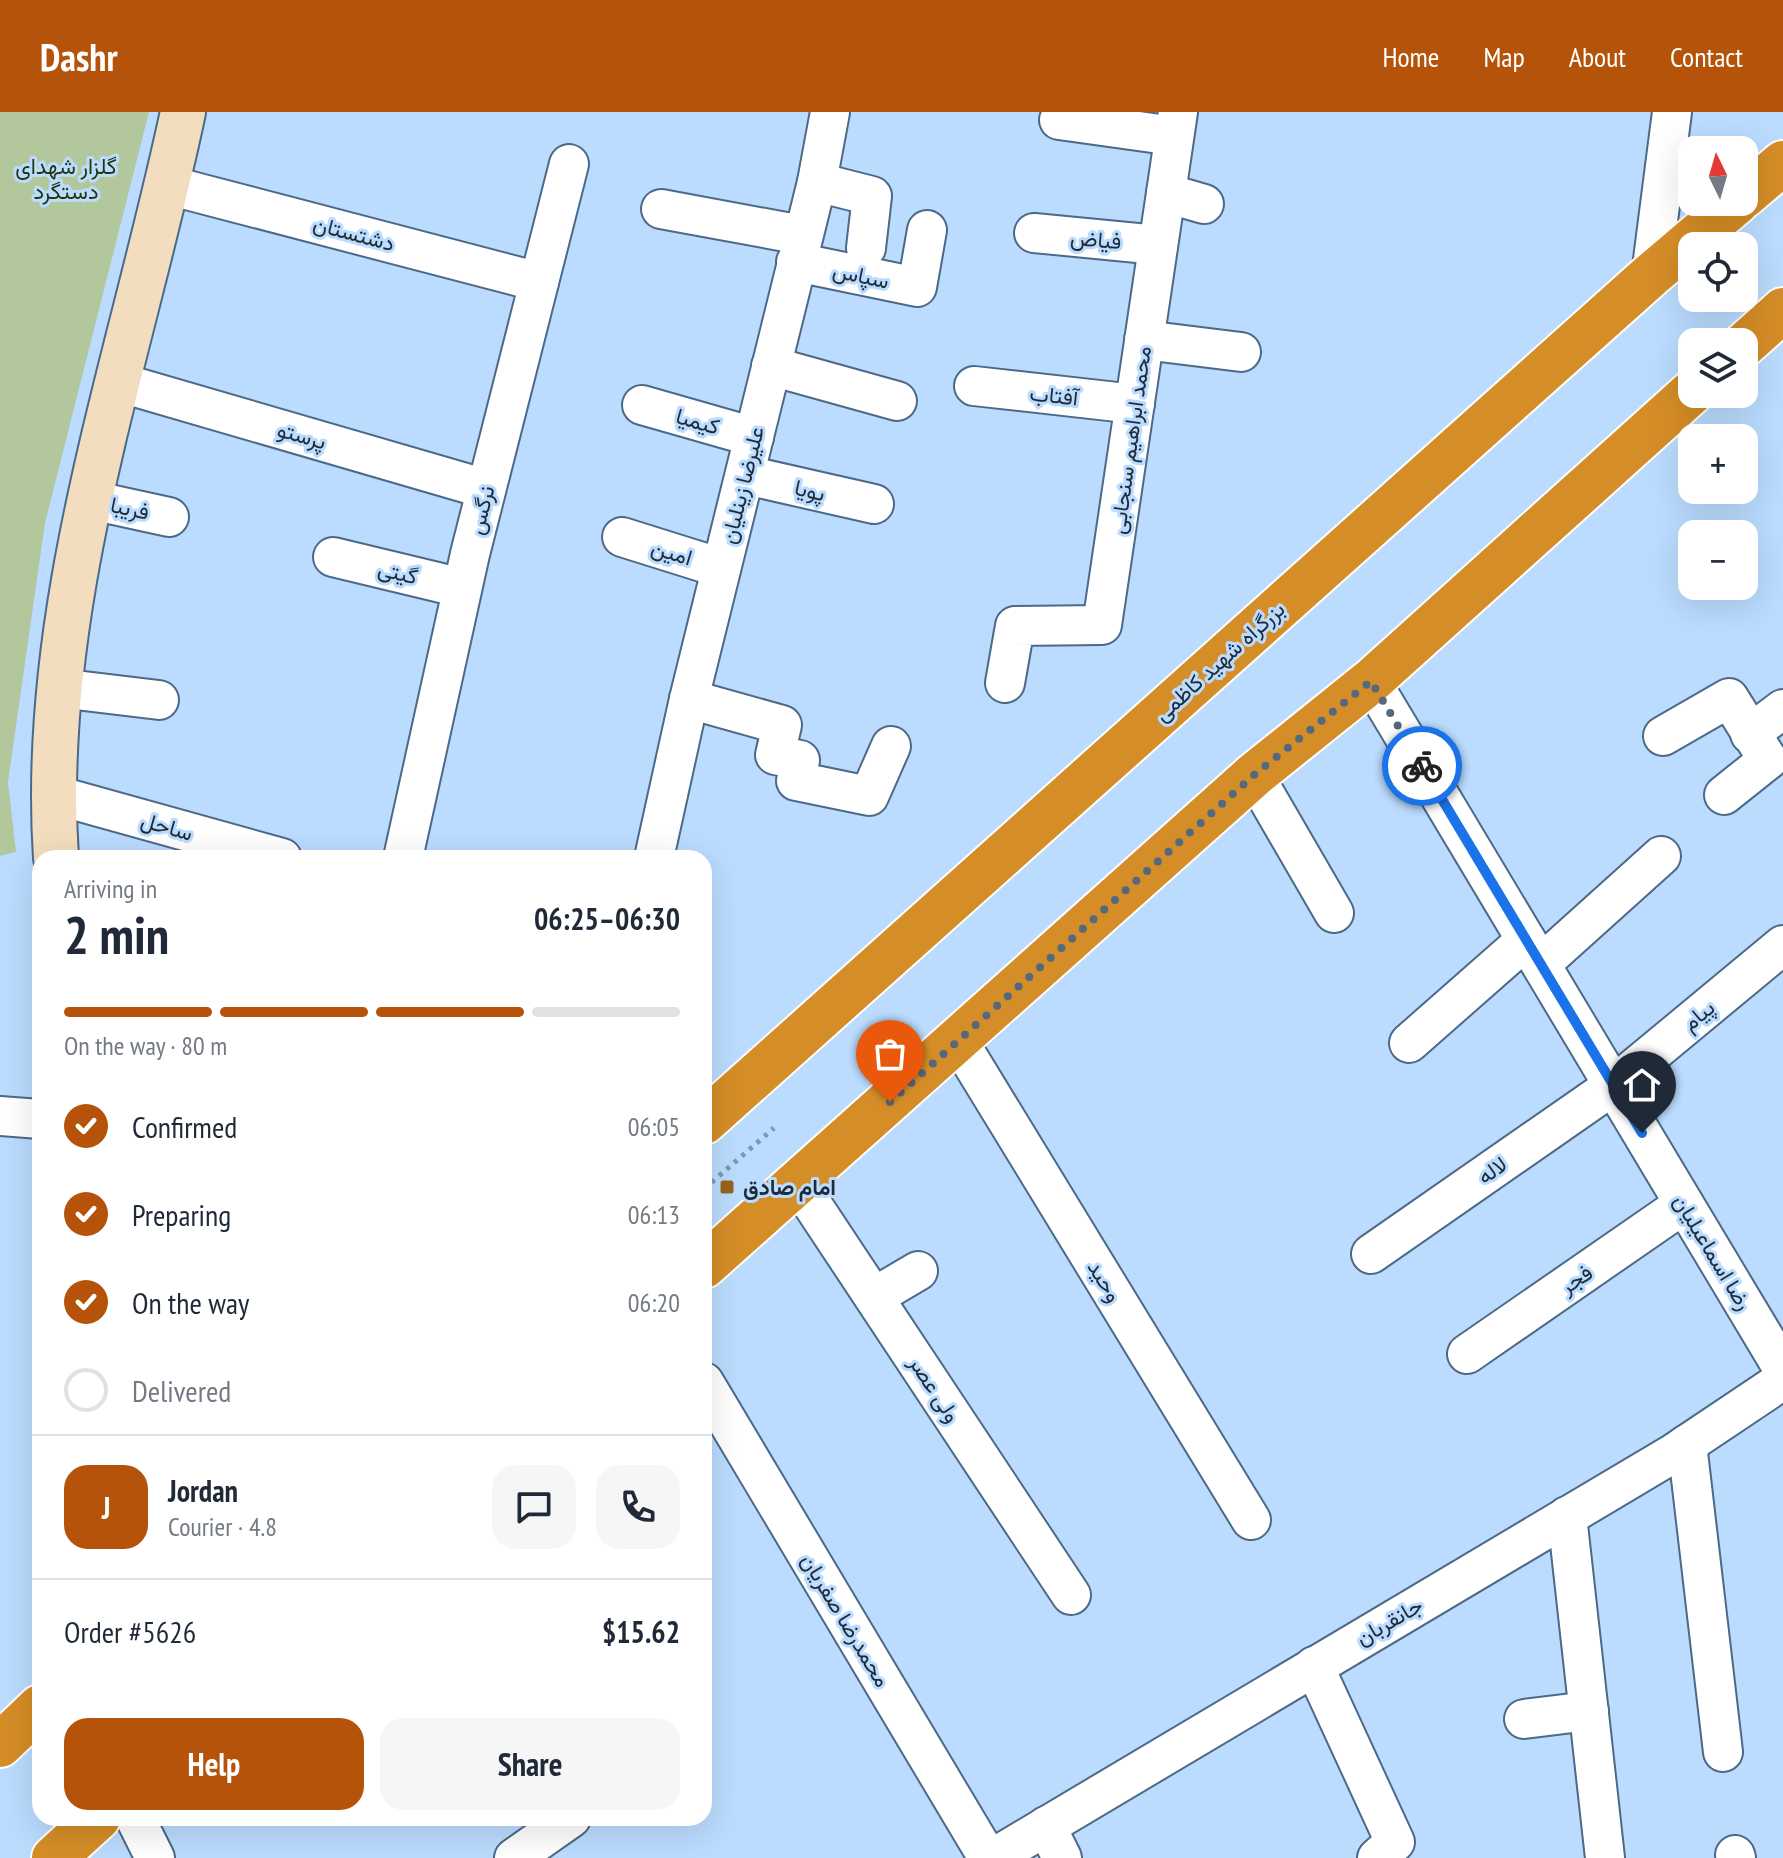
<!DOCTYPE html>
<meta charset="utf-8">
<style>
:root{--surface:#fff;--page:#f6f6f7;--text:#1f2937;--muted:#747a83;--line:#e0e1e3;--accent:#b45309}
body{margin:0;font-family:"PT Sans Narrow",Vazirmatn,sans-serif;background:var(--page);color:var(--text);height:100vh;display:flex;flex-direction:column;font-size:30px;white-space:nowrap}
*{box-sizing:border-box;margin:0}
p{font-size:26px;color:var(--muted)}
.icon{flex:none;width:44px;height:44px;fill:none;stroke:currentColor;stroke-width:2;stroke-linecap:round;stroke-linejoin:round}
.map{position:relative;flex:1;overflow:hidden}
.sheet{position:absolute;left:32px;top:738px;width:680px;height:976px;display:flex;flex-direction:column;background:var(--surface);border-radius:24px;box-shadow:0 8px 32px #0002}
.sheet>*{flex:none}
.needle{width:52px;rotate:355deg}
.buttons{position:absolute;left:1678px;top:24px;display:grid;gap:16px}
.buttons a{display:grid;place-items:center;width:80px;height:80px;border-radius:16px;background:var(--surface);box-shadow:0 8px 32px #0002;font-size:40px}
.pin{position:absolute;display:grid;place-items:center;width:68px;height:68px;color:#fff;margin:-82px -34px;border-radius:50% 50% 50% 0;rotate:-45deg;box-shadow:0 0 8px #0007}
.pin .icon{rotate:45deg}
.courier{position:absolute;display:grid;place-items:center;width:80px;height:80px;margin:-40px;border:6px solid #1a73e8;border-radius:50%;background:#fff;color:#222;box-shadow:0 2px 10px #0007}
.summary em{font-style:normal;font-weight:700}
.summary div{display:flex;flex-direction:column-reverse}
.summary{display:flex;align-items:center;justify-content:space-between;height:136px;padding:0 32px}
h1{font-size:52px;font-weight:700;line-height:60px}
.bar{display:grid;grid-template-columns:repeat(4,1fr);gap:12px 8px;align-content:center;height:96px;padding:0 32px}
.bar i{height:10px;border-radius:6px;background:var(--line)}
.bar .selected{background:var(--accent)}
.bar p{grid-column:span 4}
.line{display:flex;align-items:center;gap:20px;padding:0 32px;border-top:2px solid var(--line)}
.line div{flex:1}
.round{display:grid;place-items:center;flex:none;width:84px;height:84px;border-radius:24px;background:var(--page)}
ol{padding:0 32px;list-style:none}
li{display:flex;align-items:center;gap:24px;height:88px}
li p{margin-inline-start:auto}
li .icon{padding:8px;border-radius:50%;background:var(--accent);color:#fff;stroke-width:4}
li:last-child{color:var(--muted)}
li i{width:44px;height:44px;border:4px solid var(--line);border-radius:50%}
.action{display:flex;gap:16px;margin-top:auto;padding:16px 32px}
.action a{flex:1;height:92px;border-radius:24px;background:var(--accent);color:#fff;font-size:32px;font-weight:700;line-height:92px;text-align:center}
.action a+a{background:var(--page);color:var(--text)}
header{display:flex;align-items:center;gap:48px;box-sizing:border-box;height:112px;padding:0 40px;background:var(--accent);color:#fff}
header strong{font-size:38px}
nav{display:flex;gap:44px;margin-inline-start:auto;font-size:28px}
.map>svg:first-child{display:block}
.green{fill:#b2c89c}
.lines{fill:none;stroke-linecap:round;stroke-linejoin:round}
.street-casing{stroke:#4c6988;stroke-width:42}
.secondary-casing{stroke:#4c6988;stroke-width:48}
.highway-casing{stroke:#fff;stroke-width:48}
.path{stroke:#7f98b2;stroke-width:5;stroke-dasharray:4 6;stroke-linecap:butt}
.street{stroke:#fff;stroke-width:38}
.secondary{stroke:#f2ddbe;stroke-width:44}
.highway{stroke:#d58d27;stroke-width:44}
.done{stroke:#55697e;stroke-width:8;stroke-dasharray:0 14.4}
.route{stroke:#1a73e8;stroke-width:10}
.poi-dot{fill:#98631a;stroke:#bbdcff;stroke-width:3}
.labels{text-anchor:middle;stroke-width:6;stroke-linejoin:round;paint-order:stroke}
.park-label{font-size:22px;fill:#23360a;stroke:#bbdcff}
.street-label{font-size:22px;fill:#1e2b38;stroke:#bbdcff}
.poi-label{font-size:22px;font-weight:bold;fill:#1e2b38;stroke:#bbdcff;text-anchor:start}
</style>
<header>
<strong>Dashr</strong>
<nav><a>Home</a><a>Map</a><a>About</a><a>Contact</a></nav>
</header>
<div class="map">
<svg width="1783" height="1746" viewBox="0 0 1783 1746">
<rect width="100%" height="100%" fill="#bbdcff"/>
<path class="green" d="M0,0h149l-104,411 -37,259 8,70 -16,4z"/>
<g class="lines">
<defs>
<g id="street">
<path d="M1059,8l115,16"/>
<path d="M817,70l55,14 -6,52"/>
<path d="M168,73l371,97"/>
<path d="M1166,81l38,11"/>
<path d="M661,97l141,26"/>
<path d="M1034,121l124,12"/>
<path d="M796,150l121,25 10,-57"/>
<path d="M1651,163l21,-163"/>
<path d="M1144,228l97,12"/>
<path d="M771,254l126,35"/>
<path d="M118,270l368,107"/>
<path d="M974,274l161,18"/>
<path d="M642,293l112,32"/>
<path d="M746,363l128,29"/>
<path d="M91,388l78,17"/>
<path d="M622,425l99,31"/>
<path d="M333,445l129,31"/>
<path d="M1371,569l412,688"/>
<path d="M1005,571l10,-57 87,-1 76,-513"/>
<path d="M59,576l100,12"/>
<path d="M689,587l93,26 -7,30 25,5 -4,21 73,15 22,-50"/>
<path d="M1750,622l33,-25"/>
<path d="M1663,624l66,-38 39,62 -44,35"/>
<path d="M1254,663l80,138"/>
<path d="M52,682l230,64"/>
<path d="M403,746l67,-304 99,-390"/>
<path d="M654,746l35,-159 128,-517 13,-70"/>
<path d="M1541,852l120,-108"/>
<path d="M959,930l292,478"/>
<path d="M1409,931l117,-103"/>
<path d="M0,1004l40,3"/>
<path d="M798,1071l273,412"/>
<path d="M1371,1142l243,-169 169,-140"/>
<path d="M874,1185l44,-26"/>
<path d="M1467,1242l217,-150"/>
<path d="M704,1270l284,476"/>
<path d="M1687,1332l36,308"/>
<path d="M1567,1404l38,342"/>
<path d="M1314,1554l81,176 -18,16"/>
<path d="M1524,1607l65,-8"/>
<path d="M135,1706l20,40"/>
<path d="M1046,1714l16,32"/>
<path d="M1735,1743l1,3"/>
<path d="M514,1746l57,-40"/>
<path d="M993,1746l681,-405 109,-73"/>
</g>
<path id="secondary" d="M56,746c-17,-255 75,-500 127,-746"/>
<g id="highway">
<path d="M1744,84l39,-33"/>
<path d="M1744,233l39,-35"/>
<path d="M704,1010l947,-847 86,-73"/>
<path d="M704,1154l550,-491 117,-94 321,-289"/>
<path d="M0,1633l40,-38"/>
<path d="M54,1746l44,-40"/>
</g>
</defs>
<use href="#street" class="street-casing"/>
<use href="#secondary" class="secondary-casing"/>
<use href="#highway" class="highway-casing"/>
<path class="path" d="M704,1077l70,-61"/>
<use href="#street" class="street"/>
<use href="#secondary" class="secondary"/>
<use href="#highway" class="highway"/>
</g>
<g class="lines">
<path class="done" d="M890,990l364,-327 117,-94 51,85"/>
<path class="route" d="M1422,654l220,367"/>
</g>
<rect class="poi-dot" x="719" y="1067" width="16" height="16" rx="4"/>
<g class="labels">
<g class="park-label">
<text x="66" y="62">گلزار شهدای<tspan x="66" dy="25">دستگرد</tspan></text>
</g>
<g class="street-label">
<text transform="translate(354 121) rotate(15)" y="8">دشتستان</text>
<text transform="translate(1096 127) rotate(5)" y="8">فیاض</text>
<text transform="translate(861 163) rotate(12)" y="8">سپاس</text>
<text transform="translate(1054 283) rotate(6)" y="8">آفتاب</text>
<text transform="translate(698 309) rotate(16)" y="8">کیمیا</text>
<text transform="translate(302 323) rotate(16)" y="8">پرستو</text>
<text transform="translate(1130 328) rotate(-82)" y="8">محمد ابراهیم سنجابی</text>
<text transform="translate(742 373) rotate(-76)" y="8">علیرضا زینلیان</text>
<text transform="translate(810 378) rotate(13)" y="8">پویا</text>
<text transform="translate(130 396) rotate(12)" y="8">فریبا</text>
<text transform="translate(481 398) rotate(-76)" y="8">نرگس</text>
<text transform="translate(672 440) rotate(17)" y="8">امین</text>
<text transform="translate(398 460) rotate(14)" y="8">گیتی</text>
<text transform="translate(1219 549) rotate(-42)" y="8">بزرگراه شهید کاظمی</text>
<text transform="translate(167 714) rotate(16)" y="8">ساحل</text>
<text transform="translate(1698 903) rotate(-40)" y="8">پیام</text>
<text transform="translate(1492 1058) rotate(-35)" y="8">لاله</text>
<text transform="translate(1713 1140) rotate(59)" y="8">رضا اسماعیلیان</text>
<text transform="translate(1576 1167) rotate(-34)" y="8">فجر</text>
<text transform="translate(1105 1169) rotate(59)" y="8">وحید</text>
<text transform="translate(935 1277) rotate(57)" y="8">ولی عصر</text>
<text transform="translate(846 1508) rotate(59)" y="8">محمدرضا صفریان</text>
<text transform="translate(1389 1509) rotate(-30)" y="8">جانقربان</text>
</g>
<g class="poi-label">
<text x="743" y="1083">امام صادق</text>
</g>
</g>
</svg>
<div class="buttons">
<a><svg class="needle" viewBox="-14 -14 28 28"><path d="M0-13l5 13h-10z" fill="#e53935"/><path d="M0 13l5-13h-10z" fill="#747a83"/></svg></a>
<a><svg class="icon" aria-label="locate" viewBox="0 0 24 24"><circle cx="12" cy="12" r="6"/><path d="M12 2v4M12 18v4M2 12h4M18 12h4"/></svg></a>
<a><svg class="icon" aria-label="layers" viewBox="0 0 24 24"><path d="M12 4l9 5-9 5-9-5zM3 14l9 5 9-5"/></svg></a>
<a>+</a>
<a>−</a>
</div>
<div class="pin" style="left:890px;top:990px;background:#ea580c"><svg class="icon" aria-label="bag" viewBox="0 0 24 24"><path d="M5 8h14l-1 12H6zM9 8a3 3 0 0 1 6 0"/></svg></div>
<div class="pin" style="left:1642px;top:1021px;background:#1f2937"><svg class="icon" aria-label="home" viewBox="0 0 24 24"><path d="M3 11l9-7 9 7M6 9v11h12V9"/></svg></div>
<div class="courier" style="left:1422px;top:654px"><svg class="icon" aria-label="bike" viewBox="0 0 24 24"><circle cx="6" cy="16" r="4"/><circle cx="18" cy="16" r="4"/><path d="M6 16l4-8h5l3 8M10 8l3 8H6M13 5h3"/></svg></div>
<section class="sheet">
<div class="summary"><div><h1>2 min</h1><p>Arriving in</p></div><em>06:25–06:30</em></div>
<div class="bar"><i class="selected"></i><i class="selected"></i><i class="selected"></i><i></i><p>On the way · 80 m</p></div>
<ol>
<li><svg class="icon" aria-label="check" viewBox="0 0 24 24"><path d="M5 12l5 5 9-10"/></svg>Confirmed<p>06:05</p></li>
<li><svg class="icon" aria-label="check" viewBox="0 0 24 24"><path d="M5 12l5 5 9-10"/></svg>Preparing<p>06:13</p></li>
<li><svg class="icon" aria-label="check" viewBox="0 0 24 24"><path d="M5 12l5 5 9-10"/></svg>On the way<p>06:20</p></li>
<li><i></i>Delivered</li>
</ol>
<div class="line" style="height:144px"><b class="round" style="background:var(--accent);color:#fff">J</b><div><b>Jordan</b><p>Courier · 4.8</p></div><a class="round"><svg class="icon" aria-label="chat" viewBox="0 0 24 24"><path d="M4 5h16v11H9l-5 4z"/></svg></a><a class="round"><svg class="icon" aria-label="phone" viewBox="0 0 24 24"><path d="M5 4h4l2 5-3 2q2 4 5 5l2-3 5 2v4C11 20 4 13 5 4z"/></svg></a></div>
<div class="line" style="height:104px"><div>Order #5626</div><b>$15.62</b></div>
<div class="action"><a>Help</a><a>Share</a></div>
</section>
</div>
